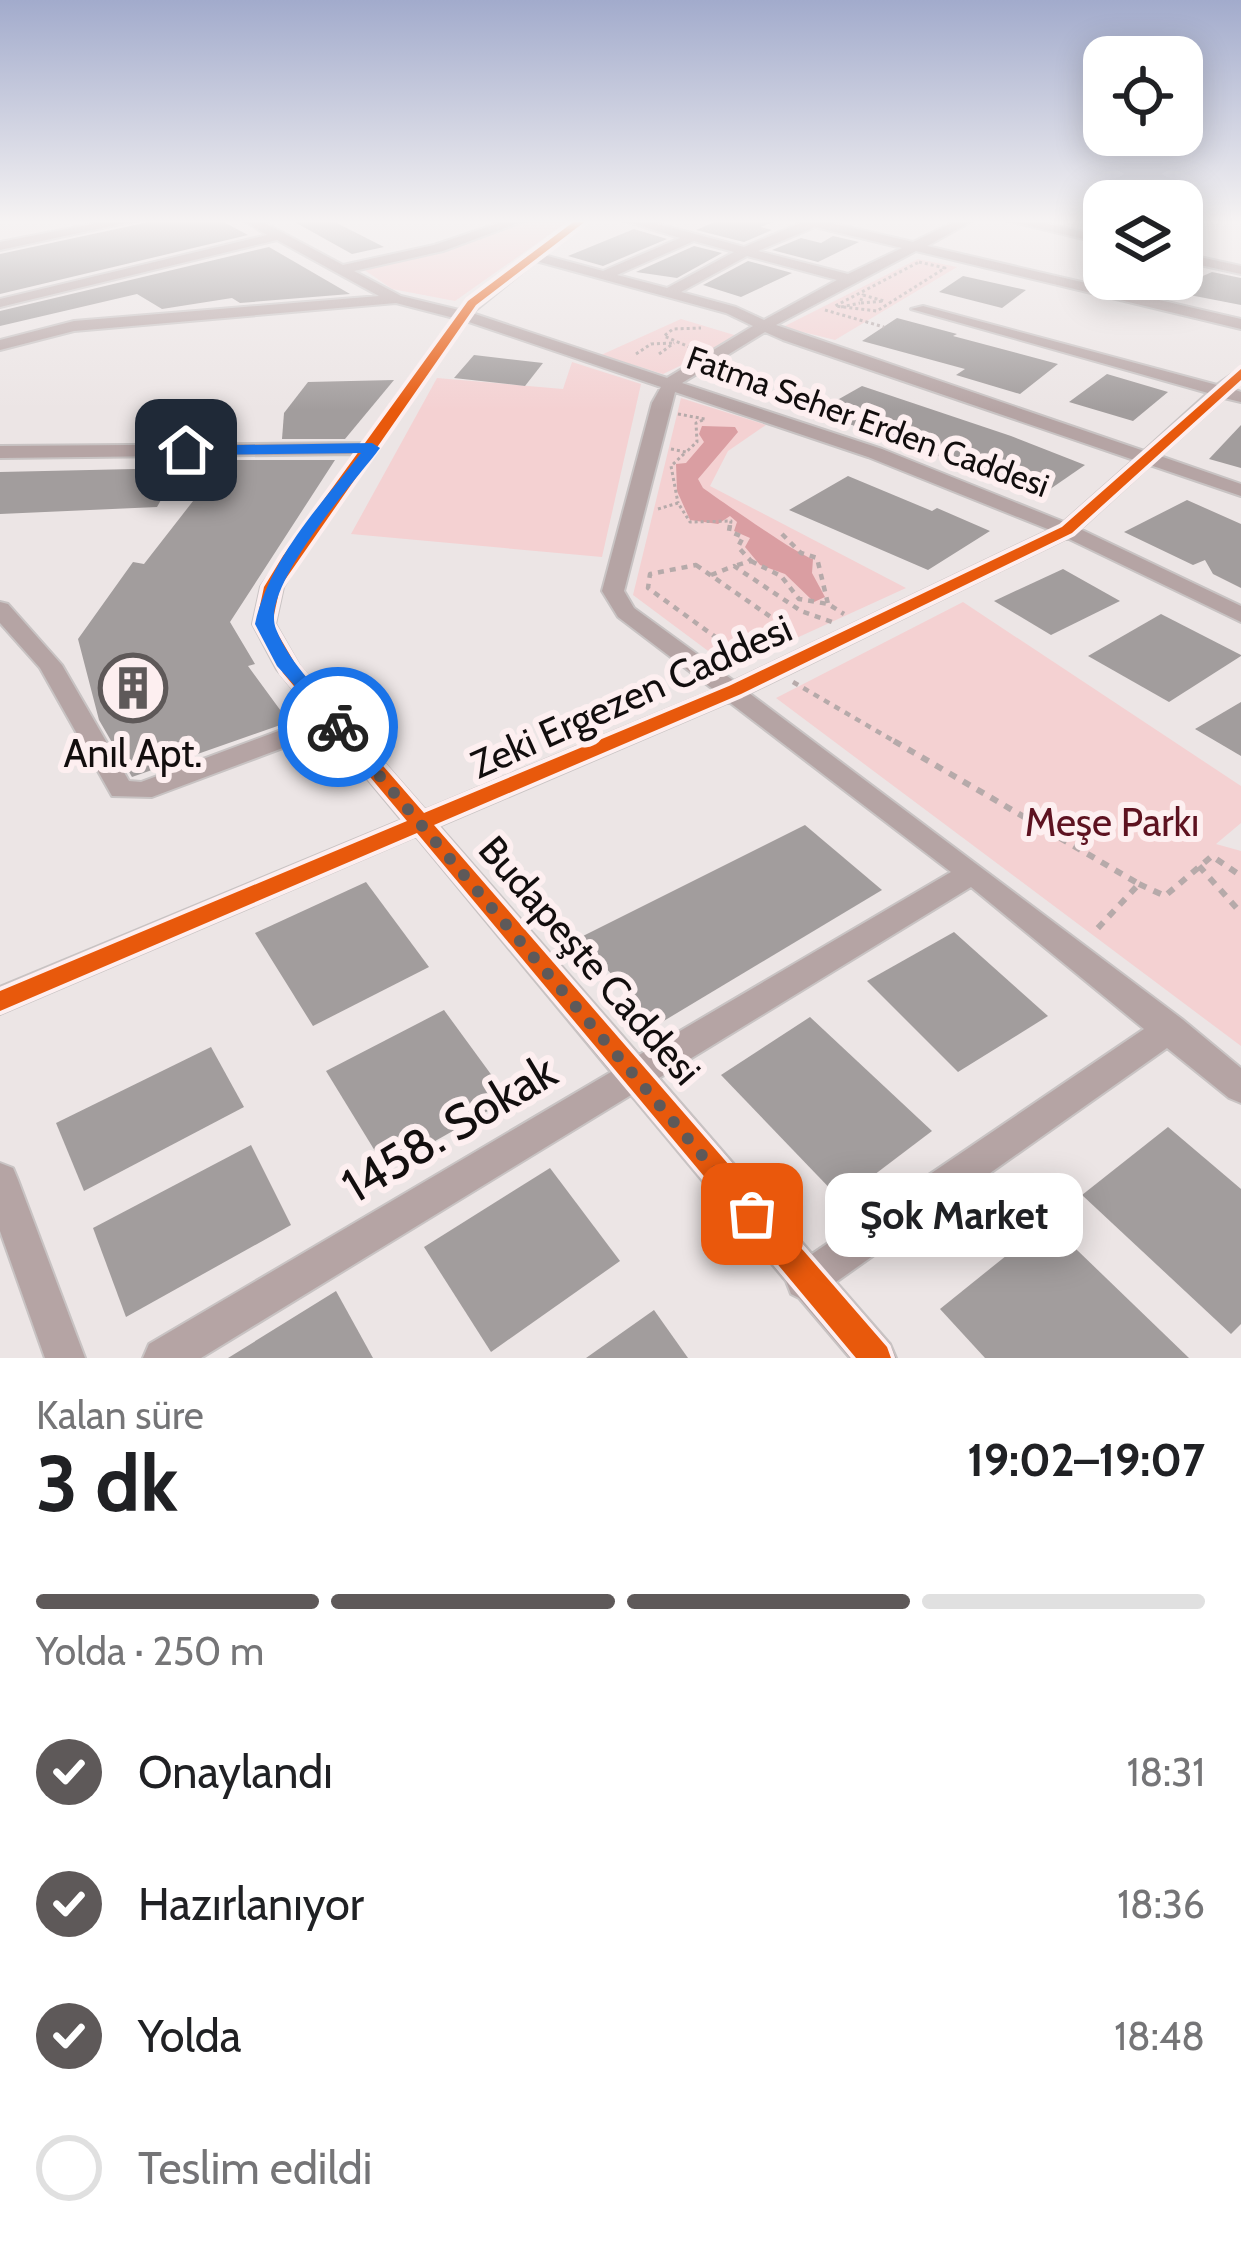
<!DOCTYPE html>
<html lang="tr">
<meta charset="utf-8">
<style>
:root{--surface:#fff;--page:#f6f6f6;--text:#202124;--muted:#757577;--line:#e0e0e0;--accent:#5e5959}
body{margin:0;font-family:Cabin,sans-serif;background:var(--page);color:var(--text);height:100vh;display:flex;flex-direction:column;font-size:45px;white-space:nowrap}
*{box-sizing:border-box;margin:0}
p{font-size:39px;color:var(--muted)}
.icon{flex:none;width:66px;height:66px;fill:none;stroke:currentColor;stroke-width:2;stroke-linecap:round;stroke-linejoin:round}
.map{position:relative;height:1358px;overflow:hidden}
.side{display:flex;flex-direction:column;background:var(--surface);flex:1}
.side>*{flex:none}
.fabs{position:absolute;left:1083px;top:36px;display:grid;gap:24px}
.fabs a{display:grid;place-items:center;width:120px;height:120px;border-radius:24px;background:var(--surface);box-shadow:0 6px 30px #0003;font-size:60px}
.pin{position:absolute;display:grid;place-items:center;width:102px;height:102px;color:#fff;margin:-51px;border-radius:24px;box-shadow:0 6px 18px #0006}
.courier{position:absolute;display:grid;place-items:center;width:120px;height:120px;margin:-60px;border:9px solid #1a73e8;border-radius:50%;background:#fff;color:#222;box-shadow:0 3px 15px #0007}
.bubble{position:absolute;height:84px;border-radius:24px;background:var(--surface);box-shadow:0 6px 30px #0003;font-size:39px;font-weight:700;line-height:84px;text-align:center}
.head em{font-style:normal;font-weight:700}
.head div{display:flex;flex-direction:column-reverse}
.head{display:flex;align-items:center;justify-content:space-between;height:204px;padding:0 36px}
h1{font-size:78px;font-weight:700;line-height:90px}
.bar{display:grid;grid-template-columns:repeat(4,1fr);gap:18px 12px;align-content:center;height:144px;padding:0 36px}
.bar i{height:15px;border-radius:9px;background:var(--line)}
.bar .current{background:var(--accent)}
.bar p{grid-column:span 4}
ol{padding:0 36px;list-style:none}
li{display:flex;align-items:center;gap:36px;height:132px}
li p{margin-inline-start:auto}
li .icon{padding:12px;border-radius:50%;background:var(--accent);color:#fff;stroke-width:4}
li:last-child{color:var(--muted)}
li i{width:66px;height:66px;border:6px solid var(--line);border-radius:50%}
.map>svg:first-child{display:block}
.green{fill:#f4d1d2}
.water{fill:#da9ea2}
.building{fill:#a29d9d}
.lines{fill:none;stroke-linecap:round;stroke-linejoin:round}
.minor-casing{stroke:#c8c3c3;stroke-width:4}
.path-far2{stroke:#b6aaaa;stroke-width:3;stroke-dasharray:3 3;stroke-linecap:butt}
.path-far1{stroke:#b6aaaa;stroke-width:4.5;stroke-dasharray:6 6;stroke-linecap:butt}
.path{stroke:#b6aaaa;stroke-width:6;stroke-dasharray:8 8;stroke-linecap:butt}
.minor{fill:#b5a4a4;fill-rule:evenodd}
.cycleway-casing{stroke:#fdeff0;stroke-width:8}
.cycleway{fill:#e8590c;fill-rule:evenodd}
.route{fill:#1a73e8}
.done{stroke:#5e5959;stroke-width:12;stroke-dasharray:0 21.6}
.labels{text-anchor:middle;stroke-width:12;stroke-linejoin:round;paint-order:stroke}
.far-street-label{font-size:33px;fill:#120e0e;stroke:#fdeff0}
.street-label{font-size:39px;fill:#120e0e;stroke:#fdeff0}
.poi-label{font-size:39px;fill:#120e0e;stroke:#fdeff0}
.park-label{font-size:39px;fill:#5d1220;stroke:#fdeff0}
.near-street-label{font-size:48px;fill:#120e0e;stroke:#fdeff0}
</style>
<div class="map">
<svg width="1241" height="1358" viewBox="0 0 1241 1358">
<rect width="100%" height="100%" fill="#ece5e5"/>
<g class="green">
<path d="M528,220h42l-115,81 -63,-12 -29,-20z"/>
<path d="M918,259l39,8 -122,73 -52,-13z"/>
<path d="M681,319l60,18 -78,37 -62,-19z"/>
<path d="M572,362l69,22 -39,173 -251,-23 86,-156 126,11z"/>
<path d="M681,398l85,27 -38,26 -18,35 196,102 -175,80 -98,-73z"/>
<path d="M963,602l278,184v37l-25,21 25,7v195l-465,-348z"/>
</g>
<path class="water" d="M702,426l33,1 3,5 -40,47 5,9c18,13 97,68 110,71l-1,14 13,24 -11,5 -29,-28 -25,-9 -15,-18 5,-9 -16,-7 3,-9 -7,-6 -12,8 -28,-4 -13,-29 -1,-27 10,-1 18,-21 -5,-8z"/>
<g class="building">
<path d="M158,220h62l28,15 -248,59v-40z"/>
<path d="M291,220h40l53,27 -32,7z"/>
<path d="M719,220h59l-17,7 11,3 -28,12 -48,-12z"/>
<path d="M634,229l33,10 -64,27 -35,-10z"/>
<path d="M833,236l26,6 -41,20 -46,-12 29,-12 20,5z"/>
<path d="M694,246l28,7 -45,25 -41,-6z"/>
<path d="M269,247l81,47 -110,9 -8,-5 -70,11 -25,-15 -137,32v-15z"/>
<path d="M748,261l44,12 -51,24 -38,-12z"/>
<path d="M1212,272l29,6v27l-72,-14z"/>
<path d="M963,276l63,14 -24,18 -63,-16z"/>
<path d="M897,318l60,16 -4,2 105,28 -38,30 -64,-19 9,-6 -103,-28z"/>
<path d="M474,355l69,8 -18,23 -71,-8z"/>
<path d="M1107,374l61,18 -35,29 -64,-19z"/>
<path d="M394,380l-49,59h-63l2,-26 24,-31z"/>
<path d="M862,386l149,50 74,29 -42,29 -227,-82z"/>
<path d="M1241,425v43l-32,-9z"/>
<path d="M225,460h110l-105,162 25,42 -7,2 41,56 -157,55 -33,-57 -21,-81 55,-77 11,2z"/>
<path d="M179,468l-22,39 -157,7v-42z"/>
<path d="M848,476l84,35 5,-3 53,23 -62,39 -139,-60z"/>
<path d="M1187,500l54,24v64l-28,-14 -8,-14 -12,5 -69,-33z"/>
<path d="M1063,569l57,32 -69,34 -57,-34z"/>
<path d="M1161,614l80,41v1l-72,46 -81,-46z"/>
<path d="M1241,702v54l-46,-27z"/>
<path d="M805,825l77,65 -225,135 -78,-87z"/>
<path d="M366,882l63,85 -116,59 -58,-93z"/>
<path d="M954,932l94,84 -90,56 -91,-91z"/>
<path d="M444,1010l65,89 -123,70 -60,-98z"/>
<path d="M810,1017l122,114 -91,69 -120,-125z"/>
<path d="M211,1047l33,60 -160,84 -28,-68z"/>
<path d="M1168,1127l73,62v135l-10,10 -149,-139z"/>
<path d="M251,1145l40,80 -165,92 -33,-89z"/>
<path d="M550,1168l70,93 -129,91 -67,-105z"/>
<path d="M1048,1222l141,136h-204l-45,-49z"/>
<path d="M336,1291l37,67h-145z"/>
<path d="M654,1310l34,48h-102z"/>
</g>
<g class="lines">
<defs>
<g id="minor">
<path d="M113,220h26l-139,30v-8z"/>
<path d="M243,220h16l84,45 91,-20 74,-25h19l-84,31 -89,20 47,25 58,14 8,-10 107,-80h14l-44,35 59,16 77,-33 -58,-18h21l101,27 57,-24 -5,-3h22l95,22 45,-22h16l-47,26 314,73v10l-325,-78 -140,74 368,126 64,-58 -297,-84 12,-3 294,79 24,-17v14l-8,7 8,3v10l-17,-4 -64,58 81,28v12l-91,-31 -70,64 161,77v16l-174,-84 -318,155 433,326 59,49v35l-12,-5 -62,-50 -331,234 54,62 6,14h-46l-51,-60 -8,-4 -5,-13 -155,-186 -430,263h-58l6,-14 462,-272 -195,-236 -416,178v-27l402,-167 -74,-89 -176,66 -40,-1 -72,-128 -40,-45v-21l8,2 54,61 67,116 12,1 175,-65 -39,-48 -24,-45 8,-37 94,-133 -355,4v-12l363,-3 91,-125 -58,-15 -322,28 -74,19v-10l74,-19 305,-25 -102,-56 -277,67v-8l267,-64zM815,227l87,21 -54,26 -90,-23zM694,241l40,11 -67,36 -50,-13zM747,256l90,24 -73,40 -28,-13 -55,-15zM536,261l190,52 27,13 -86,52 -195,-65zM466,321l195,66 -9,16 -50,188 16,26 96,73 -289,120 -126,-144 -24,-42 8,-37 16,-27zM765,332l18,8 351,120 -70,62 -182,-73 -200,-66zM675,392l193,65 182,73 -316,151 -100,-73 -10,-17zM729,702l222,170 -312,183 -200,-229zM971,887l173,142 -332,225 -153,-176z"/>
<path d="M1005,220h24l75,16v8z"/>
<path d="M1182,253l59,13v8l-59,-13z"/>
<path d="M0,1163l13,5 5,12 67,178h-40l-45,-127z"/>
</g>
</defs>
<use href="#minor" class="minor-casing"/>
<g class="path-far2">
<path d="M919,262l26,6 -68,43 -42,-5z"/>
<path d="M863,295l21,6 -24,2z"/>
<path d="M841,307l19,-4"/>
<path d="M825,310l59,17"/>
<path d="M696,350l-32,-14 9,-7 28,-1"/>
<path d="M636,354l15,-10 23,-1"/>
<path d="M659,354l15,-11"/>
<path d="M678,414l27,5 -9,4 1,19 -11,10"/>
<path d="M671,449l15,3 -15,14 7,37"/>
<path d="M658,509l20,-6 12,19 41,-1 -1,7"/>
</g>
<g class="path-far1">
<path d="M730,525l-1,6 14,6 -5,10 13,14 -17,5"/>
<path d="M782,534l19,19 16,5 11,46"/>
<path d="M751,561l30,15 18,23 29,5 16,10"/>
<path d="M696,565l92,64 -52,23 -88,-64 2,-14z"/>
<path d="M711,575l23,-9 67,45 34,12"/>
<path d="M793,682l106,62"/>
</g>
<g class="path">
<path d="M894,741l245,143 -42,45"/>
<path d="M1199,866l42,47"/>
<path d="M1139,884l26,12 47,-40 29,20"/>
</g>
<use href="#minor" class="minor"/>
<defs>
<path id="cycleway" d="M576,220h11l-111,85 -196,282 -8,37 25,43 127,146 305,-127 333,-159 179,-158v11l-169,153 -331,161 -307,131 453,522 4,11h-35l-439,-525 -417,178v-20l407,-170 -124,-148 -27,-49 8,-37 19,-31 185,-255z"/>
</defs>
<use href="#cycleway" class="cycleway-casing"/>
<use href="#cycleway" class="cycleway"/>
</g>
<linearGradient id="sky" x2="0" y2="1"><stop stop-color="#a2abcc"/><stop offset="0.54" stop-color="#f6f3f3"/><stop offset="1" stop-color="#f6f3f3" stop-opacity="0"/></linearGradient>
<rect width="1241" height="410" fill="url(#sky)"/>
<path class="route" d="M372,443l8,5c-26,35 -121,139 -104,181 15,38 48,65 72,98l-10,6 -61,-67 -22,-42c15,-67 65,-118 106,-171l-175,2 -7,-5 7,-4z"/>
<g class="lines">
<path class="done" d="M338,727l414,487"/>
</g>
<defs>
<symbol id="building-ring" viewBox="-11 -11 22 22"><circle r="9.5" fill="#fdeff0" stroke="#5e5959" stroke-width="1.5"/><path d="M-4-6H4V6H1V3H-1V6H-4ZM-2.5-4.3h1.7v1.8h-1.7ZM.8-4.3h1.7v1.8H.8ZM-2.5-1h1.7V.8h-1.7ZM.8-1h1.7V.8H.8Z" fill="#5e5959"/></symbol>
</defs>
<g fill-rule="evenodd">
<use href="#building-ring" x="95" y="650" width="76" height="76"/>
</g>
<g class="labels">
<g class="far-street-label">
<text transform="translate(868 421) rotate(20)" y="12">Fatma Seher Erden Caddesi</text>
</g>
<g class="street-label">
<text transform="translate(631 696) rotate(-24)" y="14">Zeki Ergezen Caddesi</text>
<text transform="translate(590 960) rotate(49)" y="14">Budapeşte Caddesi</text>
</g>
<g class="poi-label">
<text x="133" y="767">Anıl Apt.</text>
</g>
<g class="park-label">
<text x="1112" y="836">Meşe Parkı</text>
</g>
<g class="near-street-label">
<text transform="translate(449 1128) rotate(-31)" y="17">1458. Sokak</text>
</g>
</g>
</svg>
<div class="fabs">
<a><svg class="icon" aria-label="locate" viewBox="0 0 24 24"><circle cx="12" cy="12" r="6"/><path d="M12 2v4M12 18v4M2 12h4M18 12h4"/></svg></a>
<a><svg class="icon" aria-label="layers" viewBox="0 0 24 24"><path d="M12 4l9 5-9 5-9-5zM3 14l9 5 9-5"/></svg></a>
</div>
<div class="pin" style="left:752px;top:1214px;background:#ea580c"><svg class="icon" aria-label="bag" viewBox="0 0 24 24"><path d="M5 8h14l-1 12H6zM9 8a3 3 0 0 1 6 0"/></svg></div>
<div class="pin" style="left:186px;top:450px;background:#1f2937"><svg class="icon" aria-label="home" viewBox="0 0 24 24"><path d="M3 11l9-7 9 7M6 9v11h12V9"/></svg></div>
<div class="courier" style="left:338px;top:727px"><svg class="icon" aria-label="bike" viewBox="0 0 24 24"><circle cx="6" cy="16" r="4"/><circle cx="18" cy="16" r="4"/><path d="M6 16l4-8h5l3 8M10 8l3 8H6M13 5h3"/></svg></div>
<div class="bubble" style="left:825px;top:1173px;width:258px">Şok Market</div>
</div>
<section class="side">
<div class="head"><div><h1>3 dk</h1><p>Kalan süre</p></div><em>19:02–19:07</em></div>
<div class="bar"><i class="current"></i><i class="current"></i><i class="current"></i><i></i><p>Yolda · 250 m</p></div>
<ol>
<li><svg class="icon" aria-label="check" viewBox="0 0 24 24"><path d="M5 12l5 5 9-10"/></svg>Onaylandı<p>18:31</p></li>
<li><svg class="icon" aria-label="check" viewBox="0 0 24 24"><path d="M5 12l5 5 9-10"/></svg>Hazırlanıyor<p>18:36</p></li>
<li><svg class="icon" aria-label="check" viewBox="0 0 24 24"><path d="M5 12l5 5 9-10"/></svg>Yolda<p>18:48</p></li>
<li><i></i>Teslim edildi</li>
</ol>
</section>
